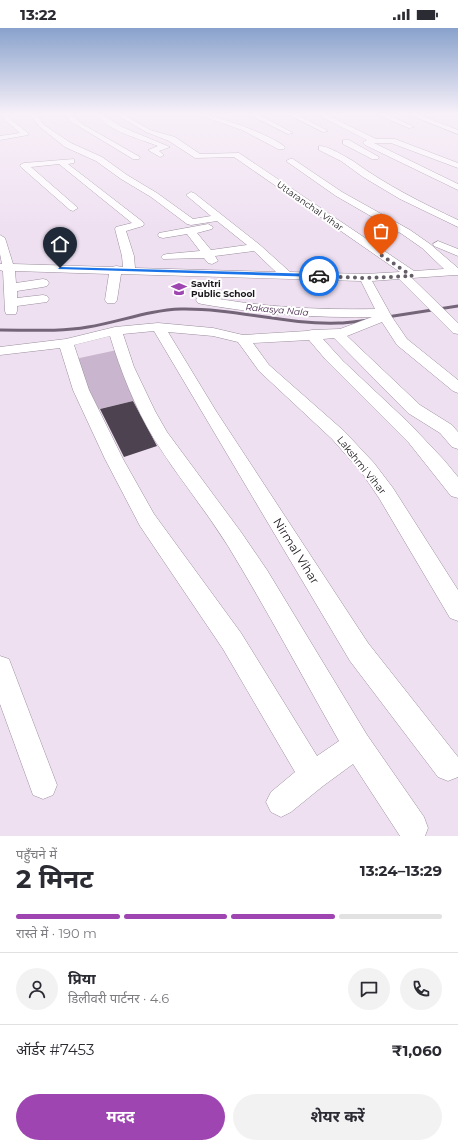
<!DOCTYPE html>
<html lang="hi">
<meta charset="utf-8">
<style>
:root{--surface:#fff;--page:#f2f2f3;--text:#2b2b33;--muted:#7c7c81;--line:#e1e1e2;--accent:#9f45b1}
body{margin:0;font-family:Montserrat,"Noto Sans Devanagari",sans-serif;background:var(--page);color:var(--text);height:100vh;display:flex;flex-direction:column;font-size:15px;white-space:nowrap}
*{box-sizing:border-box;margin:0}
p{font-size:13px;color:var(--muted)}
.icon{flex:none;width:22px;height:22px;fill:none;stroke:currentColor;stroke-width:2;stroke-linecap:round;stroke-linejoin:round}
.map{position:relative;height:808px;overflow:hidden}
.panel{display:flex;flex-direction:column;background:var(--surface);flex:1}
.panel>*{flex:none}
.pin{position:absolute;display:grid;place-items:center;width:34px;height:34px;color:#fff;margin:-41px -17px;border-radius:50% 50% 50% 0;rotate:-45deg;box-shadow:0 0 4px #0007}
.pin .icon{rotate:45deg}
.courier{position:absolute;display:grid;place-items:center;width:40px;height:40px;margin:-20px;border:3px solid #1a73e8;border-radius:50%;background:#fff;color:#222;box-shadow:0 1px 5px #0007}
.head em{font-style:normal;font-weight:700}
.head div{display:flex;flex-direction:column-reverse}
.head{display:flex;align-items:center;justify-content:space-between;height:68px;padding:0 16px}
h1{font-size:26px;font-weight:700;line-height:30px}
.bar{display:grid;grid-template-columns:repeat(4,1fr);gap:6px 4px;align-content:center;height:48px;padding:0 16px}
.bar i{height:5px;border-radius:3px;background:var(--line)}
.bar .on{background:var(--accent)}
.bar p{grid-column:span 4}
.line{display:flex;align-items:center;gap:10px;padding:0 16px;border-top:1px solid var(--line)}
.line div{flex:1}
.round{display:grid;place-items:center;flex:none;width:42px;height:42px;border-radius:21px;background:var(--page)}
.action{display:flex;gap:8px;margin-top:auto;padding:8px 16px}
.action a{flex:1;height:46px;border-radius:24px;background:var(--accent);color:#fff;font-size:16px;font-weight:700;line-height:46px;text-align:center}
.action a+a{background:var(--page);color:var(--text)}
.status{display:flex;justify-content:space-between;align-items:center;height:28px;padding:0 20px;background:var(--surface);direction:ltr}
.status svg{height:11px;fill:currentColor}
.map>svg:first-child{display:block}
.green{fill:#c9b5cd}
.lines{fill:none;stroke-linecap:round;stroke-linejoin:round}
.stream{stroke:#756579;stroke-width:3}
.building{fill:#4d424f}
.minor-casing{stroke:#9b8e9e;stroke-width:1}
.minor{fill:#fff;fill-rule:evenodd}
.route{fill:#1a73e8}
.done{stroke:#655d67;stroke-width:4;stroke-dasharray:0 7.2}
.labels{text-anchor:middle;stroke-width:4;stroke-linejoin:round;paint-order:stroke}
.far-street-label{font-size:9px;fill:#1b161c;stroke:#fff}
.far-poi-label{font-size:9px;font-weight:bold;fill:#1b161c;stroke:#fff;text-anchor:start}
.far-water-label{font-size:9px;font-style:italic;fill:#45254b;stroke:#fff}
.street-label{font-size:10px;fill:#1b161c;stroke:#fff}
.near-street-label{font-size:12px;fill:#1b161c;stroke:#fff}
</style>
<div class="status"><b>13:22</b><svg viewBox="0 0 49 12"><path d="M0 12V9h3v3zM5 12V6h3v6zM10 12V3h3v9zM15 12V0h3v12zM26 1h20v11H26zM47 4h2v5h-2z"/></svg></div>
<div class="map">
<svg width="458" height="808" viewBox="0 0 458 808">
<rect width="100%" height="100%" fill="#efe0f1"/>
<path class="green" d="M117,322l20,50 -42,10 -20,-51z"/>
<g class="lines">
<g class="stream">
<path d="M387,289l71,-11"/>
<path d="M0,302c29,0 60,2 88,-3 31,-5 61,-17 93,-18 53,-1 105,16 158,14 10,0 20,-2 30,-3"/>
</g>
</g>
<path class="building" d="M133,373l24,45 -33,11 -24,-48z"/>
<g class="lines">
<defs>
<g id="minor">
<path d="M1,86h6l3,5 18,14v2l-28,5v-4l20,-3 -14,-12z"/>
<path d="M29,86h7l8,11 27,18 31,14 25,18 30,18 36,26 18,-3 -25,-21 5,-3 3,1 66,52 30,27 75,2 35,-2 -166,-115 -39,1 -26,-17 -23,-9 -31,-18h8l27,16 25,7 25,17 39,-1 175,118 30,-2 -22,-21 -20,-14 -66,-38 -50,-35 4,-2h3l49,33 68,38 20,14 28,24v7h-3l-43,3 46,45v11l-5,-1 -54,-54 -27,2 20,36 15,22 51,41v13l-5,-2 -56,-46 -15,-23 -35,14 73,69 32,20 6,7v17l-6,-2 -12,-14 -32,-20 -74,-75 -11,1 20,22 66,62 35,37 14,17v21l-7,-2 -42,-53 -83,-83 -17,-20 -56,3 16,22 75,66 30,32 19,25 65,102v31l-8,-3 -71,-120 -17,-25 -30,-34 -73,-68 -21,-29 -25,-6 -45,-4 48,79 152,232 90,114v20l-10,4 -10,-4 -88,-116 -196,-330 -31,3 11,33 21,44 12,21 74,100 26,38 100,165 57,82 4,11 -3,8h-25l-47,-72 -30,22 -32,26 -10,5 -10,-5 -5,-10 5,-10 24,-20 -72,-123 -83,-123 -35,-67 -32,-69 -13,-42 -60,7v-8l66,-8 49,-12 43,-4 55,5 30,7 64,-4 5,-1 28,-1 32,-12c-57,1 -114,-3 -170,-13l-4,-1 -2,-3 2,-3 4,-1c57,11 114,14 173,13l-14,-28 -240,-7 -4,26 -2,3h-8l-2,-3 4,-26 -94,-3 1,12 27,-4 4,1 2,3 -2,3 -4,1 -26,4v7l26,-3 4,1 2,3 -2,3 -30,4v5l-1,3h-10l-1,-3 -2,-40 -3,-1v-6h2l-2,-10v-19l5,3 8,26 99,3 4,-1 7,1 -1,-11 -7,-27 1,-2 16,-4 -73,-59 -28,3 47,41 -5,3 -3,-1 -49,-43 -1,-2 4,-2 50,-4v4l-6,1 75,58 1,2 -1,2 -17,5 8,25 1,12 141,4 -22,-21 -39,5 3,5 -6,3 -4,-1 -4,-5 -41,1 -2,-2 2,-2 4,-1 33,-3 -13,-17 -24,4 -4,-1 -1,-2 1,-2 49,-9 5,3 -1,2 -15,4 14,17 36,-5 -30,-24 -26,4 -4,-1 -36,-27 -30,-18 -25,-18 -31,-14 -25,-20zM110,308c11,36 25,71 44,103 23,37 51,70 74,107 39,64 74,130 111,195l-22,15 -76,-123 -87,-119 -31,-55 -34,-69 -15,-45z"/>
<path d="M64,86h7l11,10 58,33 -1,2h-6l-63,-38z"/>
<path d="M95,86h7l20,13 48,20 -11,4 5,4 -4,2 -12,-7 10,-4c-21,-8 -47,-14 -63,-32z"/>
<path d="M196,86c18,0 76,21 89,33l-1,2h-6l-36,-19z"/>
<path d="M248,86h9l36,19 -5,1z"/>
<path d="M287,86h9l32,17 -5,1z"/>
<path d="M316,86h9l51,25h19l63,24v5l-67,-25h-17l84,41v6l-93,-45 -2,-3 4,-2z"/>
<path d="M376,86h10l28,13 -5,1z"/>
<path d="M407,86h10l41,16v4z"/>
<path d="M343,112h6l30,17 -1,2h-6l-29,-15z"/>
<path d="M319,118c8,-1 27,11 34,15 33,24 69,42 105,59v7l-58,-28 -37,-22 -22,-16 -22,-11z"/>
<path d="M438,213l20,8v7l-24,-10 -1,-2z"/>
<path d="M0,628l9,3 48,126 -4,10 -10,4 -10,-4 -33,-91z"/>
</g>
</defs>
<use href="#minor" class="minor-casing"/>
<use href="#minor" class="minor"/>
</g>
<linearGradient id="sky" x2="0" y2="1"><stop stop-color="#89a2cc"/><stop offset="0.43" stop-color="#f8f1f9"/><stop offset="1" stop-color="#f8f1f9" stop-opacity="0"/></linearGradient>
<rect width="458" height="200" fill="url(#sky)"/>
<path class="route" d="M60,239l259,7 3,2 -3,1 -261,-8z"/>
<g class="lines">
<path class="done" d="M319,248l46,2 47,-2 -31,-21"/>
</g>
<defs>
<symbol id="school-bare" viewBox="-9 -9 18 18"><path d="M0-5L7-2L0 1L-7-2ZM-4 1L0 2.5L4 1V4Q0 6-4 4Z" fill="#9f45b1" stroke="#fff" stroke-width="2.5" paint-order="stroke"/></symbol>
</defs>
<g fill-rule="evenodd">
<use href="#school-bare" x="168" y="250" width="22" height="22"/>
</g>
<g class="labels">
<g class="far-street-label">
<text transform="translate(310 178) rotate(35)" y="3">Uttaranchal Vihar</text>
</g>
<g class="far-poi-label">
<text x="191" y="259">Savitri<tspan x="191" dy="10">Public School</tspan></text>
</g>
<g class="far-water-label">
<text transform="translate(277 282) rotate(5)" y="3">Rakasya Nala</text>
</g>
<g class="street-label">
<text transform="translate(362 437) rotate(51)" y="4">Lakshmi Vihar</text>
</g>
<g class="near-street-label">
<text transform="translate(296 523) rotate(58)" y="4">Nirmal Vihar</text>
</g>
</g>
</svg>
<div class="pin" style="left:381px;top:227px;background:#ea580c"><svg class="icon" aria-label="bag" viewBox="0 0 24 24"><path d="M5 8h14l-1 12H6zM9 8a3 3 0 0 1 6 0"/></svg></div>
<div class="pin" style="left:60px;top:240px;background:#1f2937"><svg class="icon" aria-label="home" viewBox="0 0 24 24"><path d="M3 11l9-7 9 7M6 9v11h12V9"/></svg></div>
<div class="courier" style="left:319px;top:248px"><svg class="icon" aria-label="car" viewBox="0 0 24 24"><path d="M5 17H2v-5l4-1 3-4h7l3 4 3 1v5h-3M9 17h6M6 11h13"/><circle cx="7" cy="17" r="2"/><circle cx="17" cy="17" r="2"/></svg></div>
</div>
<section class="panel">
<div class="head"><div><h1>2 मिनट</h1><p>पहुँचने में</p></div><em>13:24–13:29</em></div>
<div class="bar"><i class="on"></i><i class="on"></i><i class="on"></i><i></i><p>रास्ते में · 190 m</p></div>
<div class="line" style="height:72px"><a class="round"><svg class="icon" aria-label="person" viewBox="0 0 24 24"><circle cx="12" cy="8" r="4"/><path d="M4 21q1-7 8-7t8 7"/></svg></a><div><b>प्रिया</b><p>डिलीवरी पार्टनर · 4.6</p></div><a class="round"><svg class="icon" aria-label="chat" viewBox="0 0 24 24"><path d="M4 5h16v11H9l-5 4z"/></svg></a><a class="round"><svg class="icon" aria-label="phone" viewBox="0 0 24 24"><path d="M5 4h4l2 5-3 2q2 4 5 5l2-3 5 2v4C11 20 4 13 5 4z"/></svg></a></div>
<div class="line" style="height:52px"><div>ऑर्डर #7453</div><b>₹1,060</b></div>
<div class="action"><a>मदद</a><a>शेयर करें</a></div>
</section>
